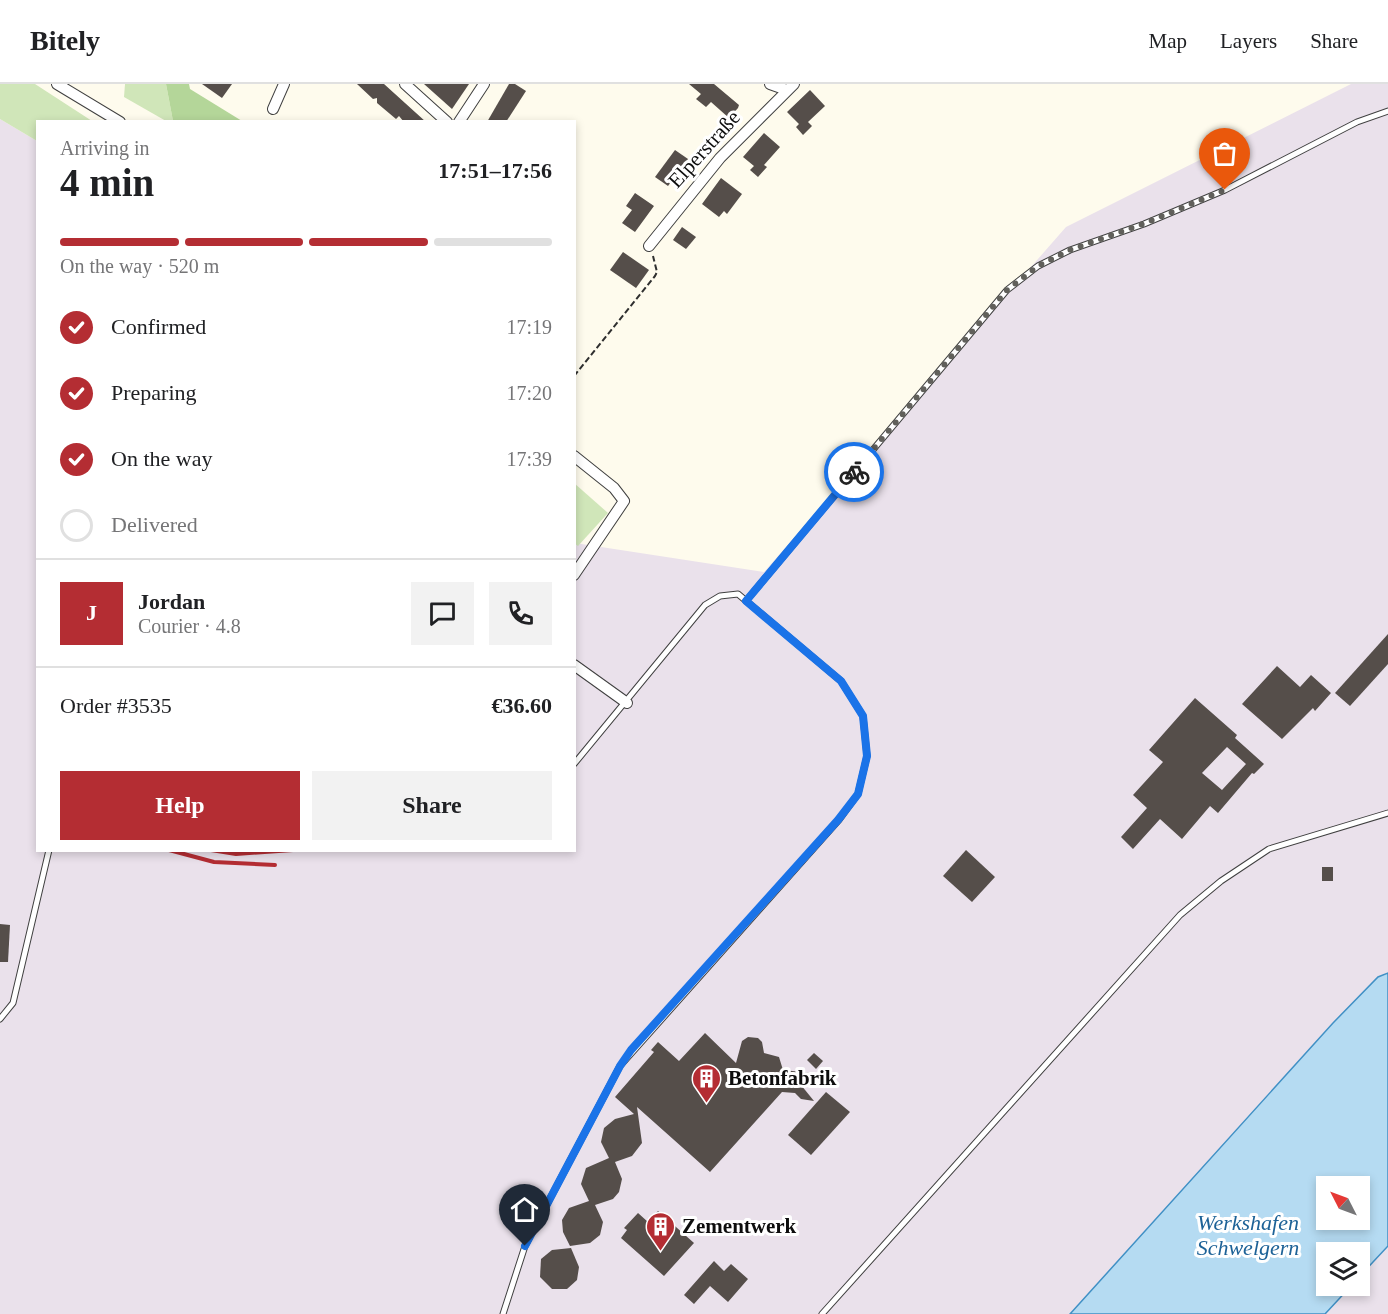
<!DOCTYPE html>
<meta charset="utf-8">
<style>
:root{--surface:#fff;--page:#f2f2f2;--text:#202124;--muted:#757577;--line:#e0e0e0;--accent:#b42d33}
body{margin:0;font-family:Georgia,serif;background:var(--page);color:var(--text);height:100vh;display:flex;flex-direction:column;font-size:22px;white-space:nowrap}
*{box-sizing:border-box;margin:0}
p{font-size:20px;color:var(--muted)}
.icon{flex:none;width:33px;height:33px;fill:none;stroke:currentColor;stroke-width:2;stroke-linecap:round;stroke-linejoin:round}
.map{position:relative;flex:1;overflow:hidden}
.panel{position:absolute;left:36px;top:36px;width:540px;height:732px;display:flex;flex-direction:column;background:var(--surface);border-radius:0px;box-shadow:0 3px 9px #0003}
.panel>*{flex:none}
.needle{width:39px;rotate:312deg}
.buttons{position:absolute;left:1316px;top:1092px;display:grid;gap:12px}
.buttons a{display:grid;place-items:center;width:54px;height:54px;border-radius:0px;background:var(--surface);box-shadow:0 3px 9px #0003;font-size:30px}
.pin{position:absolute;display:grid;place-items:center;width:51px;height:51px;color:#fff;margin:-62px -26px;border-radius:50% 50% 50% 0;rotate:-45deg;box-shadow:0 0 6px #0007}
.pin .icon{rotate:45deg}
.courier{position:absolute;display:grid;place-items:center;width:60px;height:60px;margin:-30px;border:4px solid #1a73e8;border-radius:50%;background:#fff;color:#222;box-shadow:0 2px 8px #0007}
.headline em{font-style:normal;font-weight:600}
.headline div{display:flex;flex-direction:column-reverse}
.headline{display:flex;align-items:center;justify-content:space-between;height:102px;padding:0 24px}
h1{font-size:39px;font-weight:600;line-height:45px}
.bar{display:grid;grid-template-columns:repeat(4,1fr);gap:9px 6px;align-content:center;height:72px;padding:0 24px}
.bar i{height:8px;border-radius:4px;background:var(--line)}
.bar .current{background:var(--accent)}
.bar p{grid-column:span 4}
.line{display:flex;align-items:center;gap:15px;padding:0 24px;border-top:2px solid var(--line)}
.line div{flex:1}
.round{display:grid;place-items:center;flex:none;width:63px;height:63px;border-radius:0px;background:var(--page)}
ol{padding:0 24px;list-style:none}
li{display:flex;align-items:center;gap:18px;height:66px}
li p{margin-inline-start:auto}
li .icon{padding:6px;border-radius:50%;background:var(--accent);color:#fff;stroke-width:4}
li:last-child{color:var(--muted)}
li i{width:33px;height:33px;border:3px solid var(--line);border-radius:50%}
.primary-button{display:flex;gap:12px;margin-top:auto;padding:12px 24px}
.primary-button a{flex:1;height:69px;border-radius:0px;background:var(--accent);color:#fff;font-size:24px;font-weight:600;line-height:69px;text-align:center}
.primary-button a+a{background:var(--page);color:var(--text)}
header{display:flex;align-items:center;gap:36px;box-sizing:border-box;height:84px;padding:0 30px;background:var(--surface);border-bottom:2px solid var(--line)}
header strong{font-size:28px}
nav{display:flex;gap:33px;margin-inline-start:auto;font-size:21px}
.map>svg:first-child{display:block}
.industrial{fill:#eae1eb}
.green{fill:#d0e6b9}
.forest{fill:#b4d699}
.water{fill:#b5dbf2;stroke:#4090c5;stroke-width:1.5;fill-rule:evenodd}
.building{fill:#554e4a;fill-rule:evenodd}
.lines{fill:none;stroke-linecap:round;stroke-linejoin:round}
.lane-casing{stroke:#404040;stroke-width:7}
.street-casing{stroke:#404040;stroke-width:12}
.path{stroke:#2f2f2f;stroke-width:2;stroke-dasharray:6 3;stroke-linecap:butt}
.lane{stroke:#fff;stroke-width:5}
.street{stroke:#fff;stroke-width:10}
.rail{stroke:#b42d33;stroke-width:4}
.done{stroke:#61605b;stroke-width:6;stroke-dasharray:0 10.8}
.route{stroke:#1a73e8;stroke-width:8}
.labels{text-anchor:middle;stroke-width:6;stroke-linejoin:round;paint-order:stroke}
.street-label{font-size:21px;fill:#0d0d0d;stroke:#fff}
.poi-label{font-size:21px;font-weight:bold;fill:#0d0d0d;stroke:#fff;text-anchor:start}
.water-label{font-size:22px;font-style:italic;fill:#1d6297;stroke:#fff}
</style>
<header>
<strong>Bitely</strong>
<nav><a>Map</a><a>Layers</a><a>Share</a></nav>
</header>
<div class="map">
<svg width="1388" height="1230" viewBox="0 0 1388 1230">
<rect width="100%" height="100%" fill="#fefbed"/>
<g class="industrial">
<path d="M1351,0h37v889l-10,4 -45,46 -263,291h-1070v-1195l37,22 1,709h536l1,-307 189,29 302,-345z"/>
<path d="M1388,1162v68h-63l26,-28h8v-9z"/>
</g>
<g class="green">
<path d="M0,0h35l57,37 -54,1 -1,19 -37,-22z"/>
<path d="M125,0h41l7,37h-7l-42,-24z"/>
<path d="M574,399l34,30 -30,33 -4,-3z"/>
</g>
<path class="forest" d="M166,0h23l1,5 52,32h-69z"/>
<path class="water" d="M1388,889v273l-29,31v-25h-33v34h25l-26,28h-255l263,-291 45,-46zM1326,1102h33v34h-33z"/>
<g class="building">
<path d="M202,0h30l-10,14z"/>
<path d="M357,0h27l42,38h-22l-5,-6 -3,3 -19,-16v-5l-4,1z"/>
<path d="M424,0h45l-17,25z"/>
<path d="M509,0h6l11,7 -20,31h-19z"/>
<path d="M689,0h25l25,21 -1,3 -9,10 -18,-16 -5,5 -10,-8 5,-5z"/>
<path d="M810,6l15,16 -17,16 4,4 -9,9 -7,-8 3,-3 -12,-12z"/>
<path d="M764,49l16,14 -16,18 3,2 -9,10 -8,-7 4,-4 -11,-9z"/>
<path d="M675,66l13,9 -20,27 -13,-9z"/>
<path d="M721,94l21,16 -15,20 -3,-3 -5,6 -17,-13z"/>
<path d="M635,109l19,13 -19,26 -13,-9 10,-13 -6,-4z"/>
<path d="M682,143l14,10 -10,12 -13,-9z"/>
<path d="M623,168l26,18 -13,18 -26,-18z"/>
<path d="M1388,550v30l-38,42 -15,-13z"/>
<path d="M1277,582l23,21 11,-12 20,18 -16,18 -2,-3 -31,31 -40,-35z"/>
<path d="M1195,614l42,37 -2,3 29,26 -10,10 -2,-1 -34,40 -8,-7 -28,33 -22,-20 -27,30 -12,-12 26,-29 -14,-13 30,-33 -14,-12zM1227,663l19,17 -24,26 -20,-17z"/>
<path d="M966,766l29,27 -23,25 -29,-26z"/>
<rect x="1322" y="783" width="11" height="14"/>
<path d="M0,840l10,1 -2,37h-8z"/>
<path d="M705,949l31,30 6,-22 6,-4 10,1 4,4 2,11 15,4 4,13 28,3 -10,12 13,16 -13,-2 -6,-6 -13,-1 -72,80 -73,-65 5,36 -10,13 -17,6 7,17 -3,13 -6,7 -18,6 8,17 -3,13 -10,8 -20,3 -7,-14 -1,-12 7,-12 20,-7 -8,-17 5,-16 23,-10 -8,-16 3,-14 11,-9 19,-5 -19,-17 39,-45 -3,-2 7,-8 21,19z"/>
<path d="M814,969l9,8 -7,8 -9,-9z"/>
<path d="M826,1008l24,20 -39,43 -23,-20z"/>
<path d="M658,1127l36,32 -30,33 -43,-38 6,-8 -3,-2 14,-15 10,9z"/>
<path d="M571,1164l8,19 -2,13 -10,9h-15l-12,-12 1,-18 11,-9z"/>
<path d="M714,1177l10,10 7,-7 17,15 -20,23 -18,-16 -16,18 -10,-9z"/>
</g>
<g class="lines">
<defs>
<g id="lane">
<path d="M746,517l261,-311 31,-24 32,-16 74,-26 81,-34 132,-68 31,-11"/>
<path d="M0,935l13,-16 36,-153"/>
<path d="M503,1230l22,-68 95,-180 219,-246 19,-26 9,-38 -4,-40 -22,-35 -103,-87 -18,2 -15,9 -131,159"/>
<path d="M822,1230l358,-399 41,-34 48,-32 119,-36"/>
</g>
<g id="street">
<path d="M57,0l63,38"/>
<path d="M405,0l42,38"/>
<path d="M770,0l17,6"/>
<path d="M273,25l11,-25"/>
<path d="M459,38l25,-38"/>
<path d="M649,162l71,-88 74,-74"/>
<path d="M574,372l40,32 10,13 -50,74"/>
<path d="M574,581l53,38"/>
</g>
</defs>
<use href="#lane" class="lane-casing"/>
<use href="#street" class="street-casing"/>
<path class="path" d="M574,292l81,-100 2,-4 -4,-16"/>
<use href="#lane" class="lane"/>
<use href="#street" class="street"/>
<g class="rail">
<path d="M169,766l45,12 61,3"/>
<path d="M211,766l25,4 57,-4"/>
</g>
</g>
<g class="lines">
<path class="done" d="M854,388l153,-182 31,-24 32,-16 73,-26 82,-34"/>
<path class="route" d="M525,1162l95,-180 11,-16 207,-230 20,-26 9,-38 -4,-40 -22,-35 -95,-80 108,-129"/>
</g>
<defs>
<symbol id="building-pin" viewBox="-11 -11 22 30"><path d="M0 17L-7.5 6A9.5 9.5 0 1 1 7.5 6Z" fill="#b42d33" stroke="#fff"/><path d="M-4-6H4V6H1V3H-1V6H-4ZM-2.5-4.3h1.7v1.8h-1.7ZM.8-4.3h1.7v1.8H.8ZM-2.5-1h1.7V.8h-1.7ZM.8-1h1.7V.8H.8Z" fill="#fff"/></symbol>
</defs>
<g fill-rule="evenodd">
<use href="#building-pin" x="690" y="978" width="33" height="45"/>
<use href="#building-pin" x="644" y="1126" width="33" height="45"/>
</g>
<g class="labels">
<g class="street-label">
<text transform="translate(704 65) rotate(-48)" y="7">Elperstraße</text>
</g>
<g class="poi-label">
<text x="728" y="1001">Betonfabrik</text>
<text x="682" y="1149">Zementwerk</text>
</g>
<g class="water-label">
<text x="1248" y="1146">Werkshafen<tspan x="1248" dy="25">Schwelgern</tspan></text>
</g>
</g>
</svg>
<div class="buttons">
<a><svg class="needle" viewBox="-14 -14 28 28"><path d="M0-13l5 13h-10z" fill="#e53935"/><path d="M0 13l5-13h-10z" fill="#757577"/></svg></a>
<a><svg class="icon" aria-label="layers" viewBox="0 0 24 24"><path d="M12 4l9 5-9 5-9-5zM3 14l9 5 9-5"/></svg></a>
</div>
<div class="pin" style="left:1225px;top:106px;background:#ea580c"><svg class="icon" aria-label="bag" viewBox="0 0 24 24"><path d="M5 8h14l-1 12H6zM9 8a3 3 0 0 1 6 0"/></svg></div>
<div class="pin" style="left:525px;top:1162px;background:#1f2937"><svg class="icon" aria-label="home" viewBox="0 0 24 24"><path d="M3 11l9-7 9 7M6 9v11h12V9"/></svg></div>
<div class="courier" style="left:854px;top:388px"><svg class="icon" aria-label="bike" viewBox="0 0 24 24"><circle cx="6" cy="16" r="4"/><circle cx="18" cy="16" r="4"/><path d="M6 16l4-8h5l3 8M10 8l3 8H6M13 5h3"/></svg></div>
<section class="panel">
<div class="headline"><div><h1>4 min</h1><p>Arriving in</p></div><em>17:51–17:56</em></div>
<div class="bar"><i class="current"></i><i class="current"></i><i class="current"></i><i></i><p>On the way · 520 m</p></div>
<ol>
<li><svg class="icon" aria-label="check" viewBox="0 0 24 24"><path d="M5 12l5 5 9-10"/></svg>Confirmed<p>17:19</p></li>
<li><svg class="icon" aria-label="check" viewBox="0 0 24 24"><path d="M5 12l5 5 9-10"/></svg>Preparing<p>17:20</p></li>
<li><svg class="icon" aria-label="check" viewBox="0 0 24 24"><path d="M5 12l5 5 9-10"/></svg>On the way<p>17:39</p></li>
<li><i></i>Delivered</li>
</ol>
<div class="line" style="height:108px"><b class="round" style="background:var(--accent);color:#fff">J</b><div><b>Jordan</b><p>Courier · 4.8</p></div><a class="round"><svg class="icon" aria-label="chat" viewBox="0 0 24 24"><path d="M4 5h16v11H9l-5 4z"/></svg></a><a class="round"><svg class="icon" aria-label="phone" viewBox="0 0 24 24"><path d="M5 4h4l2 5-3 2q2 4 5 5l2-3 5 2v4C11 20 4 13 5 4z"/></svg></a></div>
<div class="line" style="height:78px"><div>Order #3535</div><b>€36.60</b></div>
<div class="primary-button"><a>Help</a><a>Share</a></div>
</section>
</div>
